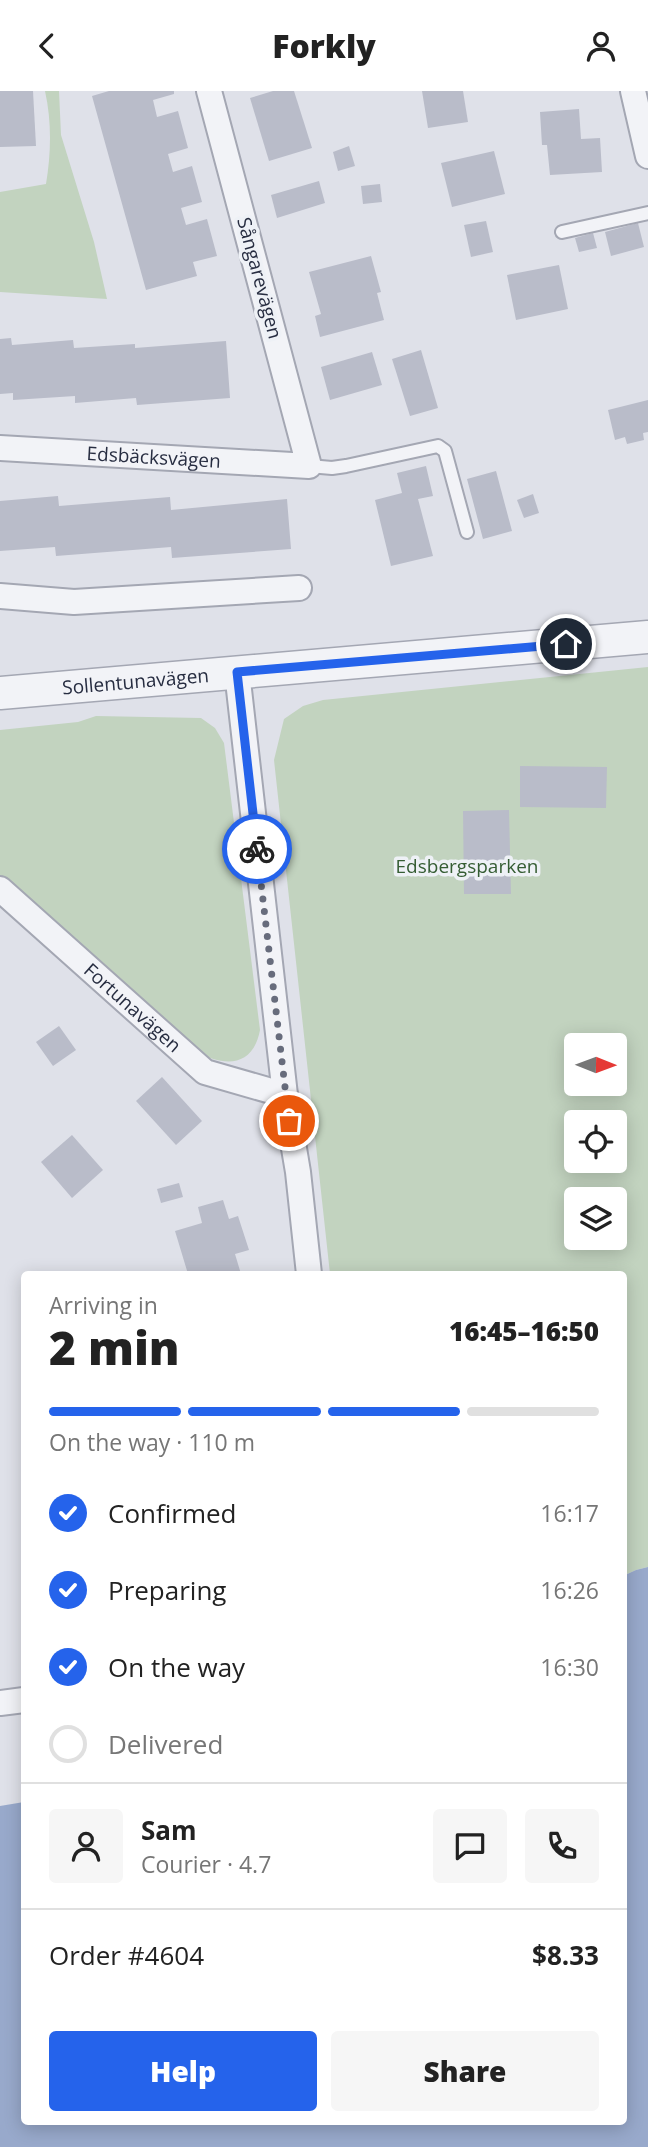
<!DOCTYPE html>
<meta charset="utf-8">
<style>
:root{--surface:#fff;--page:#f6f6f6;--text:#222;--muted:#767676;--line:#e0e0e0;--accent:#2563eb}
body{margin:0;font-family:"Open Sans",sans-serif;background:var(--page);color:var(--text);height:100vh;display:flex;flex-direction:column;font-size:26px;white-space:nowrap}
*{box-sizing:border-box;margin:0}
p{font-size:23px;color:var(--muted)}
.icon{flex:none;width:38px;height:38px;fill:none;stroke:currentColor;stroke-width:2;stroke-linecap:round;stroke-linejoin:round}
.map{position:relative;flex:1;overflow:hidden}
.sheet{position:absolute;left:21px;top:1180px;width:606px;height:854px;display:flex;flex-direction:column;background:var(--surface);border-radius:7px;box-shadow:0 4px 18px #0003}
.sheet>*{flex:none}
.needle{width:46px;rotate:91deg}
.controls{position:absolute;left:564px;top:942px;display:grid;gap:14px}
.controls a{display:grid;place-items:center;width:63px;height:63px;border-radius:7px;background:var(--surface);box-shadow:0 4px 18px #0003;font-size:35px}
.pin{position:absolute;display:grid;place-items:center;width:60px;height:60px;color:#fff;margin:-30px;border:4px solid #fff;border-radius:50%;box-shadow:0 2px 7px #0007}
.courier{position:absolute;display:grid;place-items:center;width:70px;height:70px;margin:-35px;border:5px solid #2563eb;border-radius:50%;background:#fff;color:#222;box-shadow:0 2px 9px #0007}
.overview em{font-style:normal;font-weight:800}
.overview div{display:flex;flex-direction:column-reverse}
.overview{display:flex;align-items:center;justify-content:space-between;height:119px;padding:0 28px}
h1{font-size:46px;font-weight:800;line-height:52px}
.bar{display:grid;grid-template-columns:repeat(4,1fr);gap:10px 7px;align-content:center;height:84px;padding:0 28px}
.bar i{height:9px;border-radius:5px;background:var(--line)}
.bar .current{background:var(--accent)}
.bar p{grid-column:span 4}
.line{display:flex;align-items:center;gap:18px;padding:0 28px;border-top:2px solid var(--line)}
.line div{flex:1}
.round{display:grid;place-items:center;flex:none;width:74px;height:74px;border-radius:7px;background:var(--page)}
ol{padding:0 28px;list-style:none}
li{display:flex;align-items:center;gap:21px;height:77px}
li p{margin-inline-start:auto}
li .icon{padding:7px;border-radius:50%;background:var(--accent);color:#fff;stroke-width:4}
li:last-child{color:var(--muted)}
li i{width:38px;height:38px;border:4px solid var(--line);border-radius:50%}
.button{display:flex;gap:14px;margin-top:auto;padding:14px 28px}
.button a{flex:1;height:80px;border-radius:7px;background:var(--accent);color:#fff;font-size:28px;font-weight:800;line-height:80px;text-align:center}
.button a+a{background:var(--page);color:var(--text)}
header{display:flex;justify-content:space-between;align-items:center;height:91px;padding:0 28px;background:var(--surface);font-size:32px;font-weight:800}
.map>svg:first-child{display:block}
.green{fill:#c2d3bf;fill-rule:evenodd}
.water{fill:#98a9cb}
.building{fill:#b9bcc9}
.lines{fill:none;stroke-linecap:round;stroke-linejoin:round}
.service-casing{stroke:#a4a7b3;stroke-width:16}
.minor-casing{stroke:#a4a7b3;stroke-width:28}
.tertiary-casing{stroke:#a4a7b3;stroke-width:35}
.service{stroke:#f2f3f7;stroke-width:12}
.minor{stroke:#f2f3f7;stroke-width:24}
.tertiary{stroke:#f2f3f7;stroke-width:32}
.done{stroke:#676c7c;stroke-width:7;stroke-dasharray:0 12.6}
.route{stroke:#2563eb;stroke-width:9}
.labels{text-anchor:middle;stroke-width:7;stroke-linejoin:round;paint-order:stroke}
.street-label{font-size:19px;fill:#272d41;stroke:#eef1f6}
.park-label{font-size:19px;fill:#355d33;stroke:#eef1f6}
</style>
<header><svg class="icon" aria-label="back" viewBox="0 0 24 24"><path d="M15 5l-7 7 7 7"/></svg>Forkly<svg class="icon" aria-label="person" viewBox="0 0 24 24"><circle cx="12" cy="8" r="4"/><path d="M4 21q1-7 8-7t8 7"/></svg></header>
<div class="map">
<svg width="648" height="2056" viewBox="0 0 648 2056">
<rect width="100%" height="100%" fill="#dfe1e9"/>
<g class="green">
<path d="M45,0h14l2,44 33,107 13,57 -107,-7v-100l46,-8c5,-30 6,-62 -1,-93z"/>
<path d="M648,576v900l-12,3 -13,6v-302h-293l-56,-514 10,-41 19,-13 20,-6zM576,954h38v38h-38zM576,1031h38v38h-38zM576,1108h38v38h-38z"/>
<path d="M96,625l105,2 14,10 9,15 36,287c-7,37 -35,37 -63,22l-197,-176v-146l78,-8z"/>
</g>
<path class="water" d="M648,1476v580h-648v-341l24,-4v319h599v-545l13,-6z"/>
<g class="building">
<path d="M0,0h33l3,55 -36,1z"/>
<path d="M109,0h65v3l-21,6 4,17 21,-6 10,37 -20,6 5,18 19,-6 10,36 -21,6 5,17 21,-6 10,37 -24,6 4,14 -51,14 -54,-194z"/>
<path d="M273,0h21l18,57 -43,13 -19,-63z"/>
<path d="M422,0h41l5,31 -40,6z"/>
<path d="M579,18l2,30 19,-1 2,34 -52,3 -3,-30h-5l-2,-33z"/>
<path d="M349,55l6,20 -17,5 -5,-19z"/>
<path d="M494,60l11,43 -53,13 -11,-44z"/>
<path d="M319,90l6,22 -48,15 -6,-23z"/>
<path d="M380,93l2,18 -19,2 -2,-18z"/>
<path d="M486,130l7,31 -22,5 -7,-32z"/>
<path d="M638,132l6,24 -33,9 -6,-24z"/>
<path d="M593,142l4,15 -18,4 -4,-14z"/>
<path d="M371,165l10,36 -4,1 7,27 -64,17 -5,-21 6,-2 -12,-42z"/>
<path d="M559,174l9,44 -52,11 -9,-45z"/>
<path d="M11,247l1,7 61,-5 1,8 61,-4v4l91,-7 4,57 -93,7 -1,-7 -61,5v-7l-62,4v-7l-13,1v-55z"/>
<path d="M421,259l17,58 -28,8 -18,-57z"/>
<path d="M372,261l10,33 -52,15 -9,-33z"/>
<path d="M648,309v32l-5,1 1,7 -17,4 -2,-7 -10,3 -7,-30z"/>
<path d="M426,375l7,30 -15,3 15,57 -42,10 -16,-66 27,-7 -5,-20z"/>
<path d="M496,380l16,60 -29,8 -16,-60z"/>
<path d="M533,403l6,19 -15,5 -7,-18z"/>
<path d="M58,405l1,10 111,-9 1,13 116,-11 4,50 -119,9 -1,-11 -115,9 -1,-9 -55,4v-50z"/>
<path d="M520,675l87,1 -1,41 -86,-1z"/>
<path d="M509,719l2,84h-47l-1,-83z"/>
<path d="M59,935l17,24 -23,16 -17,-24z"/>
<path d="M162,986l40,44 -26,24 -40,-44z"/>
<path d="M72,1044l31,35 -31,28 -31,-36z"/>
<path d="M179,1092l4,14 -22,6 -4,-14z"/>
<path d="M223,1109l6,19 9,-3 11,34 -14,4 6,20h-53l-13,-43 27,-8 -4,-16z"/>
</g>
<g class="lines">
<defs>
<g id="service">
<path d="M562,141l86,-19"/>
<path d="M309,375l23,2 14,-2 92,-20 7,5 22,81"/>
</g>
<g id="minor">
<path d="M633,0l15,65"/>
<path id="s1" d="M0,357l309,18 -100,-375"/>
<path d="M0,505l74,6 225,-14"/>
<path d="M237,581l48,423 13,77 11,102"/>
<path id="s2" d="M0,798l205,183 80,23"/>
<path d="M0,1612l24,-3"/>
</g>
<g id="tertiary">
<path id="s3" d="M0,602l648,-56"/>
</g>
</defs>
<use href="#service" class="service-casing"/>
<use href="#minor" class="minor-casing"/>
<use href="#tertiary" class="tertiary-casing"/>
<use href="#service" class="service"/>
<use href="#minor" class="minor"/>
<use href="#tertiary" class="tertiary"/>
</g>
<g class="lines">
<path class="done" d="M257,758l32,272"/>
<path class="route" d="M257,758l-20,-177 329,-28"/>
</g>
<g class="labels">
<g class="street-label">
<text transform="translate(260 187) rotate(75)" y="7">Sångarevägen</text>
<text dy="7" stroke="none"><textPath href="#s1" startOffset="154">Edsbäcksvägen</textPath></text>
<text dy="7" stroke="none"><textPath href="#s3" startOffset="136">Sollentunavägen</textPath></text>
<text dy="7" stroke="none"><textPath href="#s2" startOffset="178">Fortunavägen</textPath></text>
</g>
<g class="park-label">
<text x="467" y="782">Edsbergsparken</text>
</g>
</g>
</svg>
<div class="controls">
<a><svg class="needle" viewBox="-14 -14 28 28"><path d="M0-13l5 13h-10z" fill="#e53935"/><path d="M0 13l5-13h-10z" fill="#767676"/></svg></a>
<a><svg class="icon" aria-label="locate" viewBox="0 0 24 24"><circle cx="12" cy="12" r="6"/><path d="M12 2v4M12 18v4M2 12h4M18 12h4"/></svg></a>
<a><svg class="icon" aria-label="layers" viewBox="0 0 24 24"><path d="M12 4l9 5-9 5-9-5zM3 14l9 5 9-5"/></svg></a>
</div>
<div class="pin" style="left:289px;top:1030px;background:#ea580c"><svg class="icon" aria-label="bag" viewBox="0 0 24 24"><path d="M5 8h14l-1 12H6zM9 8a3 3 0 0 1 6 0"/></svg></div>
<div class="pin" style="left:566px;top:553px;background:#1f2937"><svg class="icon" aria-label="home" viewBox="0 0 24 24"><path d="M3 11l9-7 9 7M6 9v11h12V9"/></svg></div>
<div class="courier" style="left:257px;top:758px"><svg class="icon" aria-label="bike" viewBox="0 0 24 24"><circle cx="6" cy="16" r="4"/><circle cx="18" cy="16" r="4"/><path d="M6 16l4-8h5l3 8M10 8l3 8H6M13 5h3"/></svg></div>
<section class="sheet">
<div class="overview"><div><h1>2 min</h1><p>Arriving in</p></div><em>16:45–16:50</em></div>
<div class="bar"><i class="current"></i><i class="current"></i><i class="current"></i><i></i><p>On the way · 110 m</p></div>
<ol>
<li><svg class="icon" aria-label="check" viewBox="0 0 24 24"><path d="M5 12l5 5 9-10"/></svg>Confirmed<p>16:17</p></li>
<li><svg class="icon" aria-label="check" viewBox="0 0 24 24"><path d="M5 12l5 5 9-10"/></svg>Preparing<p>16:26</p></li>
<li><svg class="icon" aria-label="check" viewBox="0 0 24 24"><path d="M5 12l5 5 9-10"/></svg>On the way<p>16:30</p></li>
<li><i></i>Delivered</li>
</ol>
<div class="line" style="height:126px"><a class="round"><svg class="icon" aria-label="person" viewBox="0 0 24 24"><circle cx="12" cy="8" r="4"/><path d="M4 21q1-7 8-7t8 7"/></svg></a><div><b>Sam</b><p>Courier · 4.7</p></div><a class="round"><svg class="icon" aria-label="chat" viewBox="0 0 24 24"><path d="M4 5h16v11H9l-5 4z"/></svg></a><a class="round"><svg class="icon" aria-label="phone" viewBox="0 0 24 24"><path d="M5 4h4l2 5-3 2q2 4 5 5l2-3 5 2v4C11 20 4 13 5 4z"/></svg></a></div>
<div class="line" style="height:91px"><div>Order #4604</div><b>$8.33</b></div>
<div class="button"><a>Help</a><a>Share</a></div>
</section>
</div>
